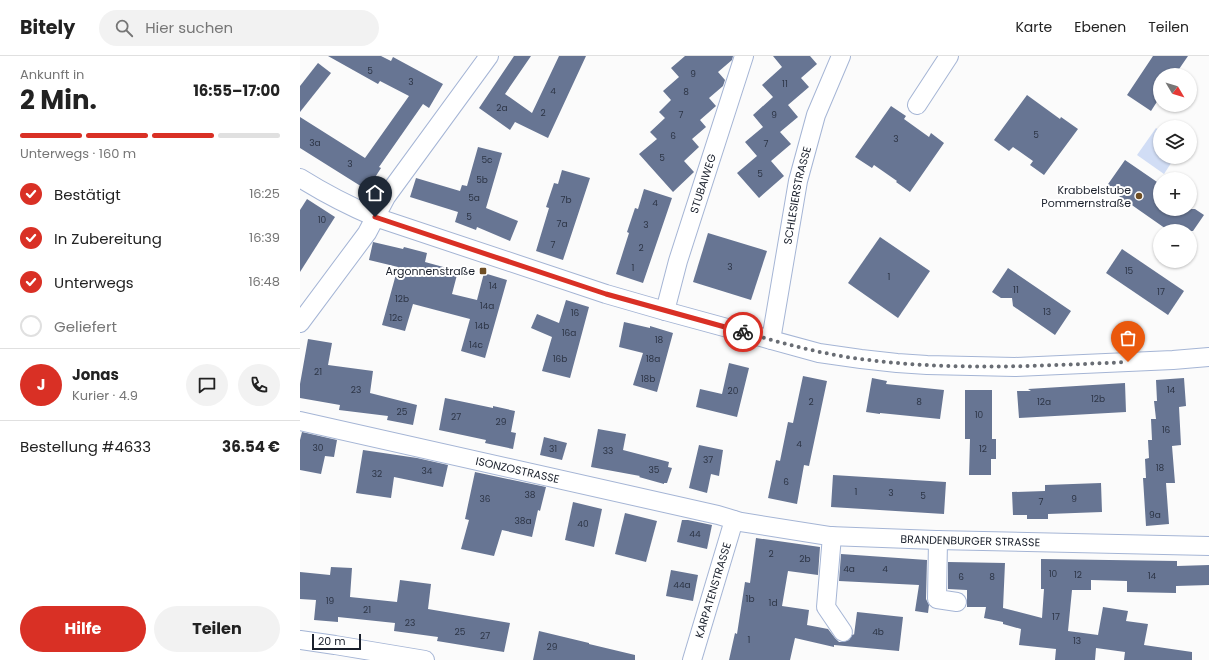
<!DOCTYPE html>
<html lang="de">
<meta charset="utf-8">
<style>
:root{--surface:#fff;--page:#f2f2f2;--text:#222;--muted:#767676;--line:#e0e0e0;--accent:#d93025}
body{margin:0;font-family:Poppins,sans-serif;background:var(--page);color:var(--text);height:100vh;display:flex;flex-direction:column;font-size:15px;white-space:nowrap}
*{box-sizing:border-box;margin:0}
p{font-size:13px;color:var(--muted)}
.icon{flex:none;width:22px;height:22px;fill:none;stroke:currentColor;stroke-width:2;stroke-linecap:round;stroke-linejoin:round}
.map{position:relative;flex:1;overflow:hidden}
.drawer{display:flex;flex-direction:column;background:var(--surface);width:300px}
.drawer>*{flex:none}
.needle{width:26px;rotate:128deg}
.controls{position:absolute;left:853px;top:12px;display:grid;gap:8px}
.controls a{display:grid;place-items:center;width:44px;height:44px;border-radius:50%;background:var(--surface);box-shadow:0 1px 3px #0004;font-size:20px}
.scale{position:absolute;left:12px;bottom:10px;width:49px;box-sizing:border-box;padding-left:4px;border:2px solid #1a202c;border-top:0;font-size:11px;line-height:14px;white-space:nowrap;color:#1a202c;-webkit-text-stroke:3px #fff;paint-order:stroke}
.pin{position:absolute;display:grid;place-items:center;width:34px;height:34px;color:#fff;margin:-41px -17px;border-radius:50% 50% 50% 0;rotate:-45deg;box-shadow:0 0 4px #0007}
.pin .icon{rotate:45deg}
.courier{position:absolute;display:grid;place-items:center;width:40px;height:40px;margin:-20px;border:3px solid #d93025;border-radius:50%;background:#fff;color:#222;box-shadow:0 1px 5px #0007}
.headline em{font-style:normal;font-weight:700}
.headline div{display:flex;flex-direction:column-reverse}
.headline{display:flex;align-items:center;justify-content:space-between;height:68px;padding:0 20px}
h1{font-size:26px;font-weight:700;line-height:30px}
.bar{display:grid;grid-template-columns:repeat(4,1fr);gap:6px 4px;align-content:center;height:48px;padding:0 20px}
.bar i{height:5px;border-radius:3px;background:var(--line)}
.bar .current{background:var(--accent)}
.bar p{grid-column:span 4}
.line{display:flex;align-items:center;gap:10px;padding:0 20px;border-top:1px solid var(--line)}
.line div{flex:1}
.round{display:grid;place-items:center;flex:none;width:42px;height:42px;border-radius:21px;background:var(--page)}
ol{padding:0 20px;list-style:none}
li{display:flex;align-items:center;gap:12px;height:44px}
li p{margin-inline-start:auto}
li .icon{padding:4px;border-radius:50%;background:var(--accent);color:#fff;stroke-width:4}
li:last-child{color:var(--muted)}
li i{width:22px;height:22px;border:2px solid var(--line);border-radius:50%}
.action{display:flex;gap:8px;margin-top:auto;padding:8px 20px}
.action a{flex:1;height:46px;border-radius:24px;background:var(--accent);color:#fff;font-size:16px;font-weight:700;line-height:46px;text-align:center}
.action a+a{background:var(--page);color:var(--text)}
header{display:flex;align-items:center;gap:24px;box-sizing:border-box;height:56px;padding:0 20px;background:var(--surface);border-bottom:1px solid var(--line)}
header strong{font-size:19px}
nav{display:flex;gap:22px;margin-inline-start:auto;font-size:14px}
.search{width:280px;height:36px;background:var(--page);display:flex;align-items:center;gap:10px;box-sizing:border-box;padding:0 14px;border-radius:22px;color:var(--muted);font-size:15px}
main{display:flex;flex:1;min-height:0}
.map>svg:first-child{display:block}
.green{fill:#d1ddf5}
.building{fill:#677593}
.lines{fill:none;stroke-linecap:round;stroke-linejoin:round}
.minor-casing{stroke:#a5b5d5;stroke-width:20}
.minor{stroke:#fff;stroke-width:18}
.done{stroke:#696d74;stroke-width:4;stroke-dasharray:0 7.2}
.route{stroke:#d93025;stroke-width:5}
.poi-dot{fill:#6f4f25;stroke:#fff;stroke-width:1.5}
.labels{text-anchor:middle;stroke-width:4;stroke-linejoin:round;paint-order:stroke}
.number-label{font-size:9px;fill:#2d3546}
.street-label{font-size:11px;fill:#1a202c;stroke:#fff}
.poi-label{font-size:11px;fill:#1a202c;stroke:#fff;text-anchor:end}
</style>
<header>
<strong>Bitely</strong>
<div class="search"><svg class="icon" aria-label="search" viewBox="0 0 24 24"><circle cx="10" cy="10" r="6"/><path d="M15 15l6 6"/></svg>Hier suchen</div>
<nav><a>Karte</a><a>Ebenen</a><a>Teilen</a></nav>
</header>
<main>
<section class="drawer">
<div class="headline"><div><h1>2 Min.</h1><p>Ankunft in</p></div><em>16:55–17:00</em></div>
<div class="bar"><i class="current"></i><i class="current"></i><i class="current"></i><i></i><p>Unterwegs · 160 m</p></div>
<ol>
<li><svg class="icon" aria-label="check" viewBox="0 0 24 24"><path d="M5 12l5 5 9-10"/></svg>Bestätigt<p>16:25</p></li>
<li><svg class="icon" aria-label="check" viewBox="0 0 24 24"><path d="M5 12l5 5 9-10"/></svg>In Zubereitung<p>16:39</p></li>
<li><svg class="icon" aria-label="check" viewBox="0 0 24 24"><path d="M5 12l5 5 9-10"/></svg>Unterwegs<p>16:48</p></li>
<li><i></i>Geliefert</li>
</ol>
<div class="line" style="height:72px"><b class="round" style="background:var(--accent);color:#fff">J</b><div><b>Jonas</b><p>Kurier · 4.9</p></div><a class="round"><svg class="icon" aria-label="chat" viewBox="0 0 24 24"><path d="M4 5h16v11H9l-5 4z"/></svg></a><a class="round"><svg class="icon" aria-label="phone" viewBox="0 0 24 24"><path d="M5 4h4l2 5-3 2q2 4 5 5l2-3 5 2v4C11 20 4 13 5 4z"/></svg></a></div>
<div class="line" style="height:52px"><div>Bestellung #4633</div><b>36.54 €</b></div>
<div class="action"><a>Hilfe</a><a>Teilen</a></div>
</section>
<div class="map">
<svg width="909" height="604" viewBox="0 0 909 604">
<rect width="100%" height="100%" fill="#fbfbfb"/>
<path class="green" d="M856,72l4,3v26h15l-11,17 -27,-19z"/>
<g class="building">
<path d="M28,0h53l10,5 2,-4 50,27 -14,24 -6,-4 -44,63 2,1 -14,22 -67,-42v-31l65,41 44,-62 -29,-15 -2,3z"/>
<path d="M214,0h17l-26,38 27,19 27,-57h27l-38,82 -33,-16 -5,8 -31,-22z"/>
<path d="M385,0h48l-1,4 -14,12 7,8 -2,6 -14,12 7,8 -16,14 6,7 -14,12 7,8 -15,14 10,11 -21,20 -34,-38 18,-15 -7,-7 15,-14 -6,-6 12,-12 -8,-9 16,-14 -8,-9z"/>
<path d="M473,0h37l7,8 -16,14 8,9 -21,18 10,12 -18,15 11,12 -20,17 13,15 -25,22 -22,-25 20,-17 -12,-14 18,-15 -10,-12 20,-18 -11,-12 20,-18z"/>
<path d="M853,0h35l-13,19h-15v22l-9,14 -24,-16z"/>
<path d="M18,7l13,10 -31,39v-26z"/>
<path d="M727,39l33,24 1,-2 17,12 -34,46 -14,-10 3,-4 -20,-14 -4,4 -15,-11z"/>
<path d="M591,50l15,10 -2,3 25,18 2,-4 13,10 -34,49 -14,-10 1,-1 -23,-16 -2,3 -17,-11z"/>
<path d="M178,91l24,6 -16,55 32,13 -8,20 -33,-14 -1,3 -21,-8 3,-10 -48,-15 6,-19 44,13 2,-6 5,1z"/>
<path d="M825,104l35,24v25h35l9,6 -11,16h-24l-63,-44z"/>
<path d="M262,114l28,8 -27,82 -27,-9 13,-43 -3,-1 8,-24 4,1z"/>
<path d="M344,133l28,9 -29,85 -27,-9 13,-41 -2,-1 8,-24 3,1z"/>
<path d="M7,143l28,18 -35,55v-62z"/>
<path d="M408,177l59,18 -16,49 -58,-18z"/>
<path d="M580,181l50,34 -32,47 -50,-35z"/>
<path d="M73,186l30,7 1,-2 23,6 -2,9 33,9 -6,23 25,6 7,-27 23,7 -22,78 -24,-7 9,-32 -57,-15 -8,27 -23,-6 16,-58 -29,-7z"/>
<path d="M822,193l62,42 -16,24 -62,-42z"/>
<path d="M708,212l63,43 -16,24 -42,-29 -1,-8h-11l-9,-6z"/>
<path d="M266,244l23,7 -19,71 -28,-7 10,-34 -21,-9 6,-14 22,9z"/>
<path d="M324,266l26,6v-2l23,7 -16,59 -24,-7 10,-32 -24,-6z"/>
<path d="M8,283l24,4 -4,22 45,6 -3,22 47,12 -4,20 -26,-5 1,-4 -49,-6 1,-5 -40,-7v-14z"/>
<path d="M429,307l20,5 -12,49 -41,-10 4,-18 22,5z"/>
<path d="M503,320l24,5 -18,85 -5,-1 -7,39 -29,-6 8,-38 4,1 8,-39 5,1z"/>
<path d="M572,322l15,3 -1,3 58,6 -4,29 -60,-6v1l-14,-2z"/>
<path d="M884,322l2,28 -7,1 2,38 -9,1 3,37h-9l3,41 -23,2 -3,-48h3l-1,-19 4,-1 -1,-18h4l-1,-21h5l-2,-18h3l-1,-21z"/>
<path d="M825,327l1,29 -107,6 -2,-27h14l-3,-2z"/>
<path d="M665,334h27v49h4v20h-5v16h-22l1,-36h-5z"/>
<path d="M145,342l48,10v-2l22,5 -4,21 5,1 -3,16 -28,-6 1,-3 -47,-10z"/>
<path d="M298,373l28,5 -3,16 46,12 -1,5 4,1 -5,15h-3v1l-25,-7 1,-1 -49,-9z"/>
<path d="M2,376l35,8 -3,17 -9,-1 -4,18 -21,-4v-30z"/>
<path d="M244,381l23,6 -5,17 -22,-5z"/>
<path d="M399,389l24,5 -4,26 -8,-2 -4,19 -18,-5z"/>
<path d="M63,394l54,8 31,7 -5,22 -49,-10 -3,21 -35,-5z"/>
<path d="M175,416l71,15 -6,24 -2,-1 -6,27 -30,-7 -8,26 -33,-7 8,-29 -4,-1z"/>
<path d="M533,419l113,7 -2,32 -113,-7z"/>
<path d="M801,427l1,29 -54,2v5h-21v-4h-14l-1,-23 33,-1v-6z"/>
<path d="M273,446l29,7 -8,38 -29,-7z"/>
<path d="M325,457l32,8 -11,41 -31,-8z"/>
<path d="M382,464h6l24,5 -5,24 -30,-7z"/>
<path d="M456,482l64,9 -2,28 -30,-4 -6,35 27,4 -2,15 21,4 7,9 4,4h4l6,-2 4,-6 1,1 3,-23 46,5 -4,34 -65,-6v2l-39,-9 -5,22h-61l6,-27 2,1 8,-52 5,1z"/>
<path d="M541,498l86,6 -1,39 3,6 -1,8 -13,-2 4,-26 -80,-4z"/>
<path d="M741,503l136,2v5l32,-1v20l-33,1v7l-49,-1v-11l-36,-1v10h-19l-4,41 30,4 5,-28 25,4 -2,10 22,3 -4,21 48,7v8h-68l1,-8 -29,-4 -1,12h-40l1,-11 -37,-4 2,-16 -18,-5v-2l-19,-4 2,-11h-19v-17l-19,-1v-27l57,1 -2,45 39,10 2,-29h-3z"/>
<path d="M31,511l21,1 -2,29 47,5 3,-22 31,4 -3,25 82,14 -6,29 -67,-11 1,-4 -44,-6 1,-8 -57,-6v5l-24,-2 2,-20 -16,-1v-27l30,3z"/>
<path d="M371,514l27,5 -5,26 -27,-5z"/>
<path d="M239,575l50,12v1l46,11v5h-102z"/>
</g>
<g class="lines">
<defs>
<g id="minor">
<path d="M617,49l32,-49"/>
<path d="M0,122c24,15 49,28 75,39l231,77 59,17 154,42 42,6 36,4 30,2 88,2 158,-7 36,-3"/>
<path id="s1" d="M365,255l13,-50 66,-205"/>
<path d="M0,267l67,-90 19,-36 103,-141"/>
<path id="s2" d="M471,284l27,-159 18,-66 25,-59"/>
<path id="s3" d="M0,365l418,94 23,7 88,14 107,4 273,6"/>
<path d="M532,480l-6,71 17,25"/>
<path d="M638,484l-1,59 20,3"/>
<path d="M0,584l35,5 90,15"/>
<path id="s4" d="M392,604l42,-140"/>
</g>
</defs>
<use href="#minor" class="minor-casing"/>
<use href="#minor" class="minor"/>
</g>
<g class="lines">
<path class="done" d="M443,276c39,11 78,22 118,27 89,12 178,7 267,3"/>
<path class="route" d="M75,161l231,77 137,38"/>
</g>
<g class="poi-dot">
<circle cx="839" cy="140" r="4"/>
<rect x="179" y="211" width="8" height="8" rx="2"/>
</g>
<g class="labels">
<g class="number-label">
<text x="70" y="18">5</text>
<text x="393" y="21">9</text>
<text x="111" y="29">3</text>
<text x="485" y="31">11</text>
<text x="253" y="38">4</text>
<text x="386" y="39">8</text>
<text x="202" y="55">2a</text>
<text x="243" y="60">2</text>
<text x="381" y="62">7</text>
<text x="474" y="62">9</text>
<text x="736" y="82">5</text>
<text x="373" y="83">6</text>
<text x="596" y="86">3</text>
<text x="15" y="90">3a</text>
<text x="466" y="91">7</text>
<text x="362" y="105">5</text>
<text x="187" y="107">5c</text>
<text x="50" y="111">3</text>
<text x="460" y="121">5</text>
<text x="182" y="127">5b</text>
<text x="174" y="145">5a</text>
<text x="266" y="147">7b</text>
<text x="355" y="150">4</text>
<text x="169" y="164">5</text>
<text x="22" y="167">10</text>
<text x="262" y="171">7a</text>
<text x="346" y="172">3</text>
<text x="253" y="192">7</text>
<text x="341" y="195">2</text>
<text x="430" y="214">3</text>
<text x="333" y="215">1</text>
<text x="829" y="218">15</text>
<text x="589" y="224">1</text>
<text x="193" y="233">14</text>
<text x="716" y="237">11</text>
<text x="861" y="239">17</text>
<text x="102" y="246">12b</text>
<text x="187" y="253">14a</text>
<text x="747" y="259">13</text>
<text x="275" y="260">16</text>
<text x="96" y="265">12c</text>
<text x="182" y="273">14b</text>
<text x="269" y="280">16a</text>
<text x="359" y="287">18</text>
<text x="176" y="292">14c</text>
<text x="260" y="306">16b</text>
<text x="353" y="306">18a</text>
<text x="18" y="319">21</text>
<text x="348" y="326">18b</text>
<text x="56" y="337">23</text>
<text x="871" y="337">14</text>
<text x="433" y="338">20</text>
<text x="798" y="346">12b</text>
<text x="511" y="349">2</text>
<text x="619" y="349">8</text>
<text x="744" y="349">12a</text>
<text x="102" y="359">25</text>
<text x="679" y="362">10</text>
<text x="156" y="364">27</text>
<text x="201" y="369">29</text>
<text x="866" y="377">16</text>
<text x="499" y="391">4</text>
<text x="18" y="395">30</text>
<text x="253" y="396">31</text>
<text x="683" y="396">12</text>
<text x="308" y="398">33</text>
<text x="408" y="407">37</text>
<text x="860" y="415">18</text>
<text x="354" y="417">35</text>
<text x="127" y="418">34</text>
<text x="77" y="421">32</text>
<text x="486" y="429">6</text>
<text x="556" y="439">1</text>
<text x="591" y="440">3</text>
<text x="230" y="442">38</text>
<text x="623" y="443">5</text>
<text x="185" y="446">36</text>
<text x="774" y="446">9</text>
<text x="741" y="449">7</text>
<text x="855" y="462">9a</text>
<text x="223" y="468">38a</text>
<text x="283" y="471">40</text>
<text x="395" y="481">44</text>
<text x="471" y="501">2</text>
<text x="505" y="506">2b</text>
<text x="549" y="516">4a</text>
<text x="585" y="516">4</text>
<text x="753" y="521">10</text>
<text x="778" y="522">12</text>
<text x="852" y="523">14</text>
<text x="661" y="524">6</text>
<text x="692" y="524">8</text>
<text x="382" y="532">44a</text>
<text x="450" y="546">1b</text>
<text x="30" y="548">19</text>
<text x="473" y="550">1d</text>
<text x="67" y="557">21</text>
<text x="756" y="564">17</text>
<text x="110" y="570">23</text>
<text x="160" y="579">25</text>
<text x="578" y="579">4b</text>
<text x="185" y="583">27</text>
<text x="449" y="587">1</text>
<text x="777" y="588">13</text>
<text x="252" y="594">29</text>
</g>
<g class="street-label">
<text dy="4" stroke="none"><textPath href="#s1" startOffset="133">STUBAIWEG</textPath></text>
<text dy="4" stroke="none"><textPath href="#s2" startOffset="147">SCHLESIERSTRASSE</textPath></text>
<text dy="4" stroke="none"><textPath href="#s3" startOffset="223">ISONZOSTRASSE</textPath></text>
<text dy="4" stroke="none"><textPath href="#s3" startOffset="683">BRANDENBURGER STRASSE</textPath></text>
<text dy="4" stroke="none"><textPath href="#s4" startOffset="73">KARPATENSTRASSE</textPath></text>
</g>
<g class="poi-label">
<text x="831" y="138">Krabbelstube<tspan x="831" dy="13">Pommernstraße</tspan></text>
<text x="175" y="219">Argonnenstraße</text>
</g>
</g>
</svg>
<div class="controls">
<a><svg class="needle" viewBox="-14 -14 28 28"><path d="M0-13l5 13h-10z" fill="#e53935"/><path d="M0 13l5-13h-10z" fill="#767676"/></svg></a>
<a><svg class="icon" aria-label="layers" viewBox="0 0 24 24"><path d="M12 4l9 5-9 5-9-5zM3 14l9 5 9-5"/></svg></a>
<a>+</a>
<a>−</a>
</div>
<div class="scale">20 m</div>
<div class="pin" style="left:828px;top:306px;background:#ea580c"><svg class="icon" aria-label="bag" viewBox="0 0 24 24"><path d="M5 8h14l-1 12H6zM9 8a3 3 0 0 1 6 0"/></svg></div>
<div class="pin" style="left:75px;top:161px;background:#1f2937"><svg class="icon" aria-label="home" viewBox="0 0 24 24"><path d="M3 11l9-7 9 7M6 9v11h12V9"/></svg></div>
<div class="courier" style="left:443px;top:276px"><svg class="icon" aria-label="bike" viewBox="0 0 24 24"><circle cx="6" cy="16" r="4"/><circle cx="18" cy="16" r="4"/><path d="M6 16l4-8h5l3 8M10 8l3 8H6M13 5h3"/></svg></div>
</div>
</main>
